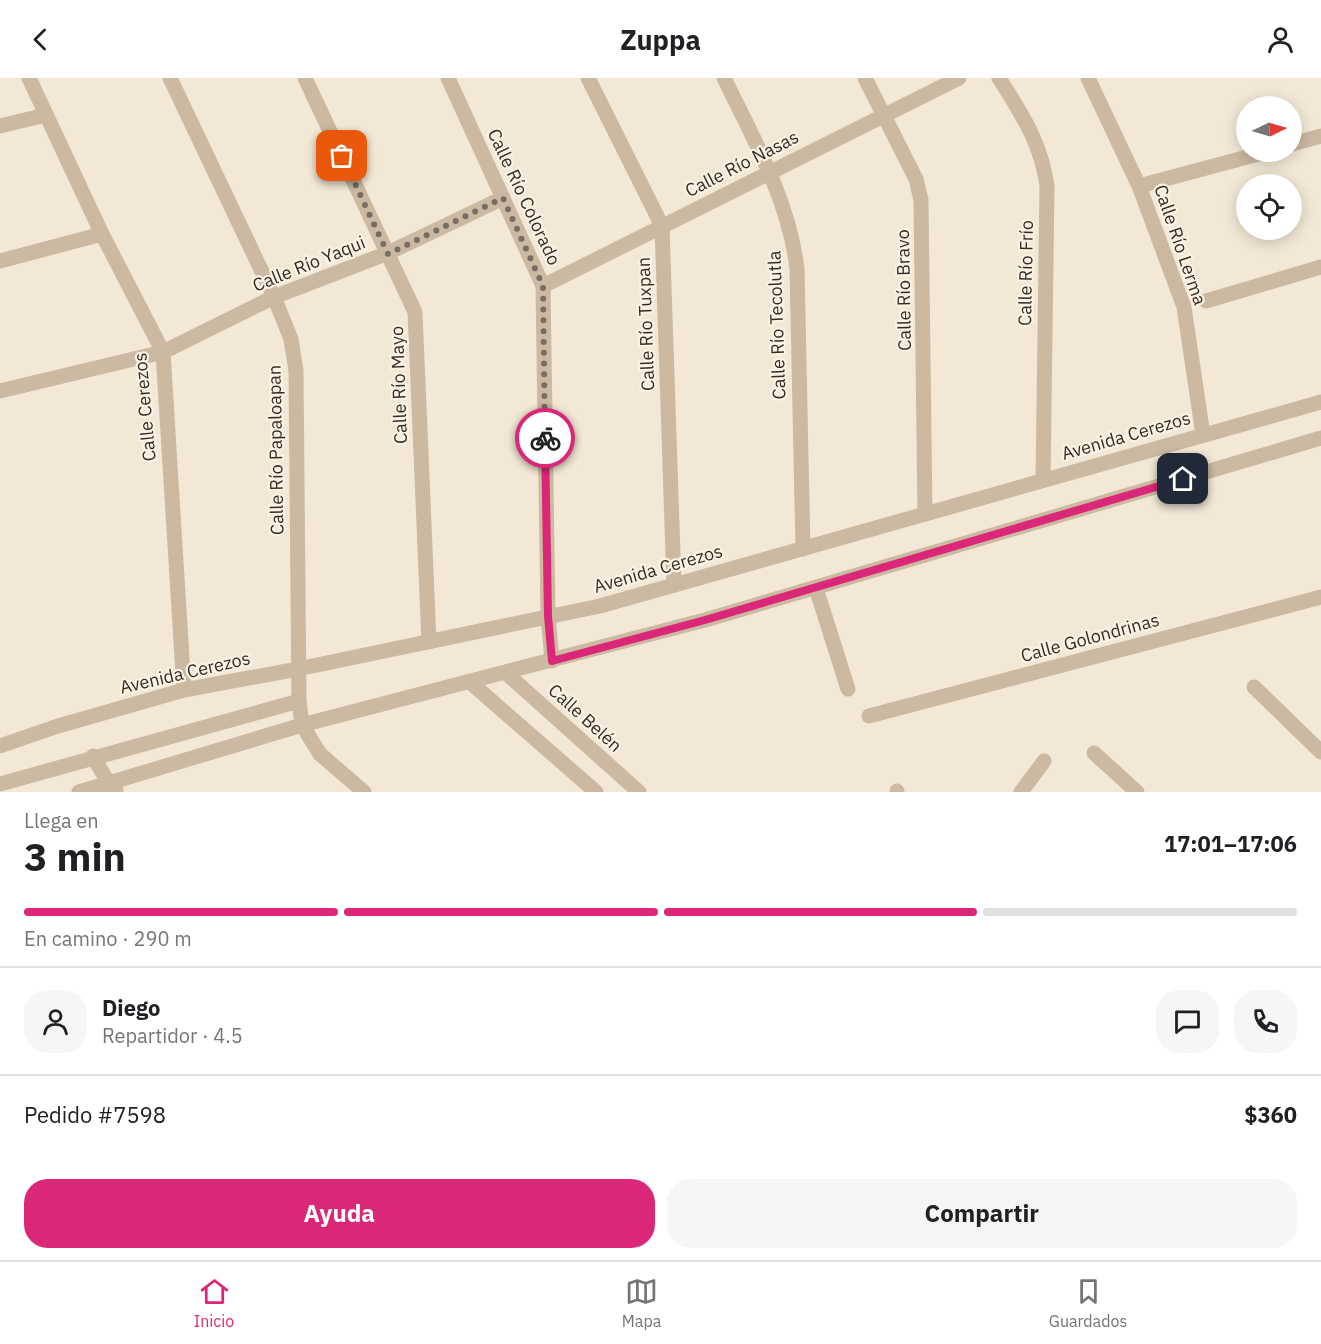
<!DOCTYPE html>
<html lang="es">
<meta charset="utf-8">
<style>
:root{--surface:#fff;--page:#f6f6f6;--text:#202124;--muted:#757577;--line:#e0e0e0;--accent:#db2777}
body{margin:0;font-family:"IBM Plex Sans",sans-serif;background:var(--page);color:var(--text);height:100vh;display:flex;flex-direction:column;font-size:22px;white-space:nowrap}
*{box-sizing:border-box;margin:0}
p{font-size:20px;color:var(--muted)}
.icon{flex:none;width:33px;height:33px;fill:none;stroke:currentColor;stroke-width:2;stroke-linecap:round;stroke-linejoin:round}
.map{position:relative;height:714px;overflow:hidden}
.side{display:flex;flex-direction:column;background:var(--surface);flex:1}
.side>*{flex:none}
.needle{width:39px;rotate:85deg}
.controls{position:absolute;left:1236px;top:18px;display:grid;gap:12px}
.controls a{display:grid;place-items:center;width:66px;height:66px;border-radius:50%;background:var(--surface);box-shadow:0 3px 15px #0003;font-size:30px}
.pin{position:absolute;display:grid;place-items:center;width:51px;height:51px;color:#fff;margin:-26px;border-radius:12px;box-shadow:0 3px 9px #0006}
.courier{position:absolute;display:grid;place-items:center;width:60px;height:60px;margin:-30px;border:4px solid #db2777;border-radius:50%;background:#fff;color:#222;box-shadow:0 2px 8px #0007}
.summary em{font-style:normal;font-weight:700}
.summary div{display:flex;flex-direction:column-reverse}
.summary{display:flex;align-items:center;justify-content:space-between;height:102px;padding:0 24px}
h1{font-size:39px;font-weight:700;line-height:45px}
.bar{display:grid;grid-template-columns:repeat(4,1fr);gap:9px 6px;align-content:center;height:72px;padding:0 24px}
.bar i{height:8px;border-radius:4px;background:var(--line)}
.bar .current{background:var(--accent)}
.bar p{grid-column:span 4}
.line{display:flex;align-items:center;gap:15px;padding:0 24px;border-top:2px solid var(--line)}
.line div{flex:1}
.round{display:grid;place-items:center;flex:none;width:63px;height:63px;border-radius:24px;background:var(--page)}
.cta{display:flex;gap:12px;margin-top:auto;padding:12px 24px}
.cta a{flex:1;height:69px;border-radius:24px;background:var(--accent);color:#fff;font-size:24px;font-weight:700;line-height:69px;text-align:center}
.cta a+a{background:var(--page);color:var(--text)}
header{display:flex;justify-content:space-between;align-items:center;height:78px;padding:0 24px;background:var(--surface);font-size:27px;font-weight:700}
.tab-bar{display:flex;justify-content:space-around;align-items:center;height:84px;border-top:2px solid var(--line);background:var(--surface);font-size:16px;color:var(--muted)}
.tab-bar a{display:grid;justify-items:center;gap:3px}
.tab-bar .current{color:var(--accent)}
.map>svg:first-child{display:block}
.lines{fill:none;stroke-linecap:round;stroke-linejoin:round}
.minor{stroke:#cbb9a1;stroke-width:15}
.done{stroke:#786d62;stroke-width:6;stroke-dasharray:0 10.8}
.route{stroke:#db2777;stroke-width:8}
.labels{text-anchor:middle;stroke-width:4.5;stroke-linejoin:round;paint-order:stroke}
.street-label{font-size:18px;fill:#352b24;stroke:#faf2e2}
</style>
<header><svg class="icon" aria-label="back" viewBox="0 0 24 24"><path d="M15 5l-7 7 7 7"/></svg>Zuppa<svg class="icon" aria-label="person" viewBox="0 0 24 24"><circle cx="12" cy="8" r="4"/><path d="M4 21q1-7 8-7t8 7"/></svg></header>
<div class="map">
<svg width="1321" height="714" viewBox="0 0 1321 714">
<rect width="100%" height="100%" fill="#f3e8d6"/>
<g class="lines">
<g class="minor">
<path d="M29,0l73,156 61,118 21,338"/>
<path d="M170,0l104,219 17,42 5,32 3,330 3,24 18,29 44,38"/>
<path d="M305,0l110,234 14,330"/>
<path d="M448,0l95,208 5,330 4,45"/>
<path d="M588,0l74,148 12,359"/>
<path d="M724,0c30,62 65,122 73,191l6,280"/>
<path d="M865,0l51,101 5,21 4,314"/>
<path d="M999,0c23,37 42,64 48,108l-4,294"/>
<path d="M1088,0l51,108 45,121 19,128"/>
<path d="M0,48l46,-11"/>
<path d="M1292,66l29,-8"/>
<path d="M1139,108l127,-34"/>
<path d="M0,183l102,-27"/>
<path d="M543,208l416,-208"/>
<path d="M1206,223l115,-34"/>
<path d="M0,313l163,-39 111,-55 114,-44 115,-55"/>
<path d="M816,510l32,101"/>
<path d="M506,595l133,119"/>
<path d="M470,604l126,110"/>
<path d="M1254,609l67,65"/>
<path d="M869,638l452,-119"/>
<path d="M0,668l58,-20 126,-36 114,-21 302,-63 721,-204"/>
<path d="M1094,675l43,39"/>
<path d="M93,678l16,28 7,6"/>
<path d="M0,706l299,-83"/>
<path d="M897,713v1"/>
<path d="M79,714l223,-67 403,-105 616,-182"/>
<path d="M1021,714l23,-31"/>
</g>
</g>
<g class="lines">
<path class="done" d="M342,78l46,98 115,-56 40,88 2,152"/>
<path class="route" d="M545,360l3,178 4,45 153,-41 478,-141"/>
</g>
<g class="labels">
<g class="street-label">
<text transform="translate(742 86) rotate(-27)" y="6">Calle Río Nasas</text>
<text transform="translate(524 119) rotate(65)" y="6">Calle Río Colorado</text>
<text transform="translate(1180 167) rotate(71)" y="6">Calle Río Lerma</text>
<text transform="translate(309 186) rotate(-22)" y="6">Calle Río Yaqui</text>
<text transform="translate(1026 195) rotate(-89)" y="6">Calle Río Frío</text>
<text transform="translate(904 212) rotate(-91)" y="6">Calle Río Bravo</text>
<text transform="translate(646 246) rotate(-92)" y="6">Calle Río Tuxpan</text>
<text transform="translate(777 247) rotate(-92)" y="6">Calle Río Tecolutla</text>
<text transform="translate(399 307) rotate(-92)" y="6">Calle Río Mayo</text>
<text transform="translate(145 329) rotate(-95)" y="6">Calle Cerezos</text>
<text transform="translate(1126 358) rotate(-16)" y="6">Avenida Cerezos</text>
<text transform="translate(276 372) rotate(-91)" y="6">Calle Río Papaloapan</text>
<text transform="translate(658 491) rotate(-16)" y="6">Avenida Cerezos</text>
<text transform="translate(1090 560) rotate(-15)" y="6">Calle Golondrinas</text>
<text transform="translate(185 595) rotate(-13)" y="6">Avenida Cerezos</text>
<text transform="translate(585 640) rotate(42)" y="6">Calle Belén</text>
</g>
</g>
</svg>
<div class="controls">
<a><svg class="needle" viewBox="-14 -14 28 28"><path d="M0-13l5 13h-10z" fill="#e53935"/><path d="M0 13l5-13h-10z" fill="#757577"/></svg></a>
<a><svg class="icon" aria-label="locate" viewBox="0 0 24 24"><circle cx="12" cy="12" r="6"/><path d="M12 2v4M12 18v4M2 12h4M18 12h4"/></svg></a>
</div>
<div class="pin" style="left:342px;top:78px;background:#ea580c"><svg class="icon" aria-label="bag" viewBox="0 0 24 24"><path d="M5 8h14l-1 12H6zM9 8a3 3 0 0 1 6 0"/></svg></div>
<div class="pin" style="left:1183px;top:401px;background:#1f2937"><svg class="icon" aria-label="home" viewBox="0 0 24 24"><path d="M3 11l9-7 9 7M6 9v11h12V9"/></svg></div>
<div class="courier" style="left:545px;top:360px"><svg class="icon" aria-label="bike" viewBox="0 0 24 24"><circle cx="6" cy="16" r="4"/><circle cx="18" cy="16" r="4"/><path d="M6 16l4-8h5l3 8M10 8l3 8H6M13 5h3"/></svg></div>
</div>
<section class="side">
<div class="summary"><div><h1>3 min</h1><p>Llega en</p></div><em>17:01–17:06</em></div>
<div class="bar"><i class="current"></i><i class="current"></i><i class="current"></i><i></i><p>En camino · 290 m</p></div>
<div class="line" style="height:108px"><a class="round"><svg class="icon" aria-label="person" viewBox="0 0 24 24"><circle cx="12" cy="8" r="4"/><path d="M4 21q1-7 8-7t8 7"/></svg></a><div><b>Diego</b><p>Repartidor · 4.5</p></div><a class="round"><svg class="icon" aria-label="chat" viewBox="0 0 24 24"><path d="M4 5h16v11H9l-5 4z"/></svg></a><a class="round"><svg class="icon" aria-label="phone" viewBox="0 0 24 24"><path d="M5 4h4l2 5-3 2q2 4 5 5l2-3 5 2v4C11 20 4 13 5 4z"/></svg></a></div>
<div class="line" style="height:78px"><div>Pedido #7598</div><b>$360</b></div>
<div class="cta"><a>Ayuda</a><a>Compartir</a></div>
</section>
<nav class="tab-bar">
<a class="current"><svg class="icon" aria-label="home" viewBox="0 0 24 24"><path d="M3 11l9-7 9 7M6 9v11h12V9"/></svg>Inicio</a>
<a><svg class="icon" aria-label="map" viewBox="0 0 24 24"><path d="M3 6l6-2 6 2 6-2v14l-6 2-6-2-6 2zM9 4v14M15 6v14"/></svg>Mapa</a>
<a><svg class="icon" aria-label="saved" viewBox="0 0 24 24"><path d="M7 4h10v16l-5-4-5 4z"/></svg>Guardados</a>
</nav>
